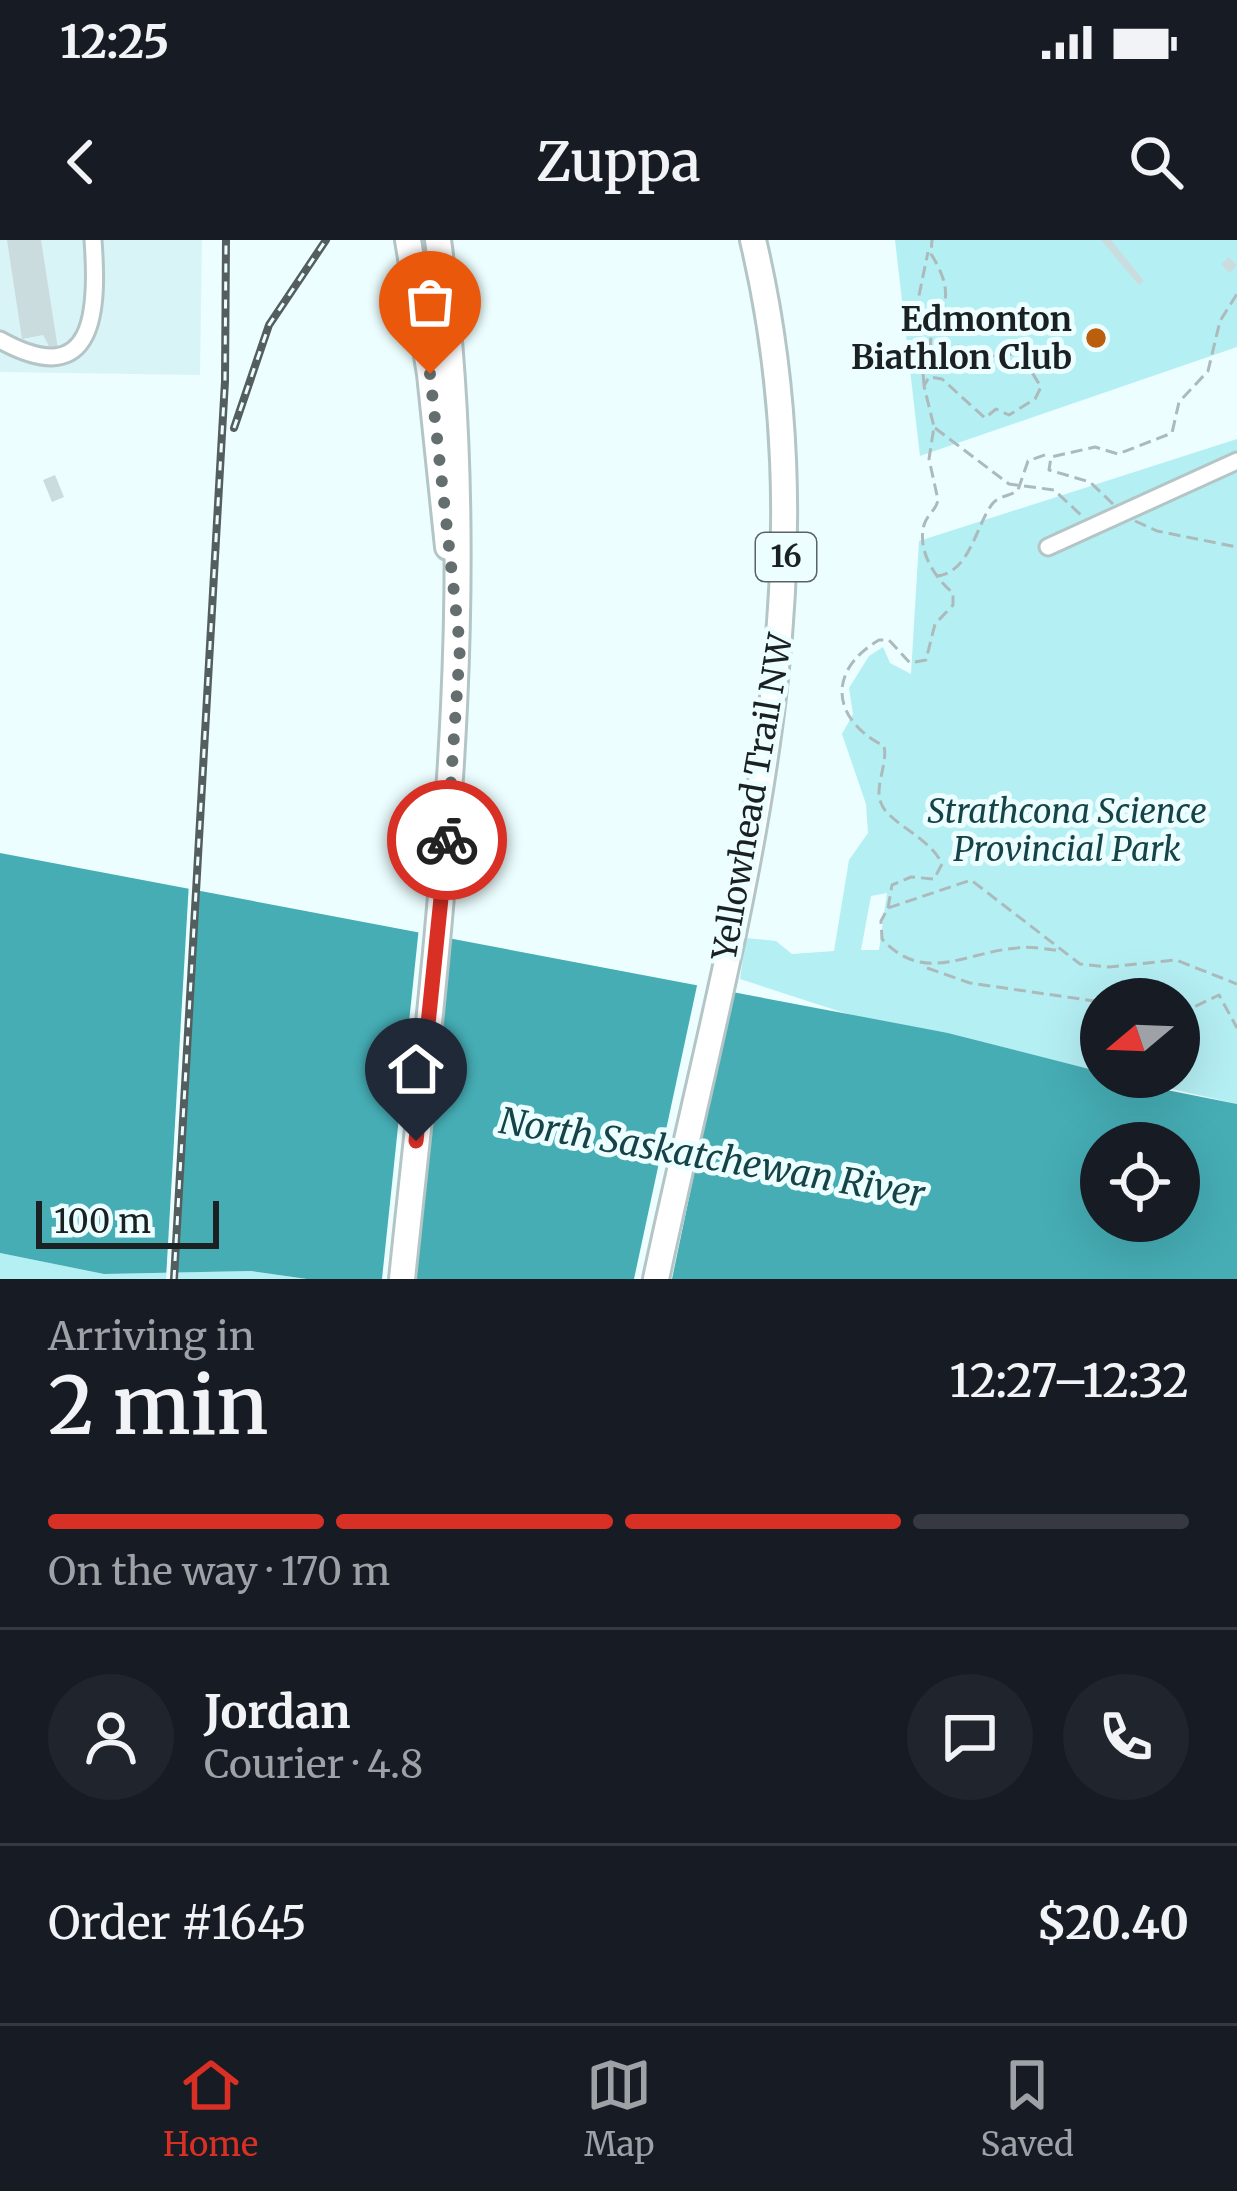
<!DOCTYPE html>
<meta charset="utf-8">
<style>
:root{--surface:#171b24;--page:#20242c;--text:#f1f3f6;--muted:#9ea1a6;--line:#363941;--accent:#d93025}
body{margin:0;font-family:Merriweather,serif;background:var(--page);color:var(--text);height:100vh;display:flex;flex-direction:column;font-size:45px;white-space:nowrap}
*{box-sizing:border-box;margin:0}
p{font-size:39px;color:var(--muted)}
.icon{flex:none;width:66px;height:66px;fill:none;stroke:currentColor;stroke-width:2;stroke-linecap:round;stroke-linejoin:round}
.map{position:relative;height:1039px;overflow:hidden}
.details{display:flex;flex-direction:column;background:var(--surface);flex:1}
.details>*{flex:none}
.needle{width:78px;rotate:251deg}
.fabs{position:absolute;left:1080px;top:738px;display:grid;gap:24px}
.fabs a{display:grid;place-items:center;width:120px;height:120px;border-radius:50%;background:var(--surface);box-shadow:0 12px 48px #0002;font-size:60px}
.scale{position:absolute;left:36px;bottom:30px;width:183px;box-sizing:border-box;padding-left:12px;border:6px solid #1b2122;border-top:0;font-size:33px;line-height:42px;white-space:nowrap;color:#1b2122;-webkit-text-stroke:9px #ecfeff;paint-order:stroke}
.pin{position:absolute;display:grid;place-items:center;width:102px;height:102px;color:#fff;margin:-123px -51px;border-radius:50% 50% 50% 0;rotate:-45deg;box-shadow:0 0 12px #0007}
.pin .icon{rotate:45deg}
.courier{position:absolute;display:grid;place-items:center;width:120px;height:120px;margin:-60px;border:9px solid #d93025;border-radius:50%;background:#fff;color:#222;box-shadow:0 3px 15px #0007}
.overview em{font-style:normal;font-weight:600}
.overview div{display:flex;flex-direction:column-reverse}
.overview{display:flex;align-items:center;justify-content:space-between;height:204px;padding:0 48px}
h1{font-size:78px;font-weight:600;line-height:90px}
.bar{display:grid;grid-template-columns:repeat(4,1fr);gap:18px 12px;align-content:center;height:144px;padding:0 48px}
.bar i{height:15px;border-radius:9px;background:var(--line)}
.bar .current{background:var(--accent)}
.bar p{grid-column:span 4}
.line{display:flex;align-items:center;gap:30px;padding:0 48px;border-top:3px solid var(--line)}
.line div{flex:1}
.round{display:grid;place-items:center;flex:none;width:126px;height:126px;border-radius:63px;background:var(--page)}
.status{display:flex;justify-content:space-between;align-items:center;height:84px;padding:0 60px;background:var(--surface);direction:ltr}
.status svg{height:33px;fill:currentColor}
header{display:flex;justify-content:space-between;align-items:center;height:156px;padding:0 48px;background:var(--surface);font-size:54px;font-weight:600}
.dock{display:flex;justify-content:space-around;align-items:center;height:168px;border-top:3px solid var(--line);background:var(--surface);font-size:33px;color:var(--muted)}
.dock a{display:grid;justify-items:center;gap:6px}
.dock .current{color:var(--accent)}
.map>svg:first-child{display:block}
.built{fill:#d9f4f7}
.green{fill:#b4eff4;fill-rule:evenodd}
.water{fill:#46adb5;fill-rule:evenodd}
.pier{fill:#ecfeff}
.building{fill:#cbdcde}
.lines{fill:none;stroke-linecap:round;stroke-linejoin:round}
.minor-casing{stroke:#b4c5c6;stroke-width:21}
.highway-casing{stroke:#b4c5c6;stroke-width:30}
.path{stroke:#acbabb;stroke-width:3;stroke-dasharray:12 6;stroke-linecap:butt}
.minor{stroke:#fff;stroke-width:15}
.highway{stroke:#fff;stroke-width:24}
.rail-casing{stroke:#555e5f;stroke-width:8}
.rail{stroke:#ecfeff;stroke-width:3;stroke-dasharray:9;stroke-linecap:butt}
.done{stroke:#646e6f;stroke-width:12;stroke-dasharray:0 21.6}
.route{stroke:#d93025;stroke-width:15}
.poi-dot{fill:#bb5e0d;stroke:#ecfeff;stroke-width:4.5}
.labels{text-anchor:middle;stroke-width:10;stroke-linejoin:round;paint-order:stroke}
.shield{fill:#ecfeff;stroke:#5a6364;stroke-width:3}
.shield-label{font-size:30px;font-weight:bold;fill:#1b2122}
.poi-label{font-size:33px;font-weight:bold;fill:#1b2122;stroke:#ecfeff;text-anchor:end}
.street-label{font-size:33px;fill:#1b2122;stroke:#ecfeff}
.park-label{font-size:33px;font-style:italic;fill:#154448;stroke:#ecfeff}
.water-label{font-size:36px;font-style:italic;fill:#154347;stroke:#ecfeff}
</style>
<div class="status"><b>12:25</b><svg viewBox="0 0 49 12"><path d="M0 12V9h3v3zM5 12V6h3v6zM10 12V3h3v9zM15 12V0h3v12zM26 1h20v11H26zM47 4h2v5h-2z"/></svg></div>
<header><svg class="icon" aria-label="back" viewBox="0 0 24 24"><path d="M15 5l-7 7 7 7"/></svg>Zuppa<svg class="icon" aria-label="search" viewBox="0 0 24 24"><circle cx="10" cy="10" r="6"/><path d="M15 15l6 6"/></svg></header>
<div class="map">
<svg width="1237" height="1039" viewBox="0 0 1237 1039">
<rect width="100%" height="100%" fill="#ecfeff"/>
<path class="built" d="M0,0h202l-2,135 -200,-3z"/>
<g class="green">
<path d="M895,0h342v107l-317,109z"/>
<path d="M1237,199v665l-116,-27h58v-78h-78v73l-153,-39 -79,-12 -129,-42 6,-41 30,3 16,13 42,-3 15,-91 19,-27 -2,-29 -24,-70 11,-20 -4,-26 20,-32 14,-9 7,16 21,11 8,-133zM887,653l-8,57h-18l10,-54z"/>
<path d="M0,1013l104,21 147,-3 56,8h-307z"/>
</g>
<path class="water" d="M0,613l948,180 153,39v5l136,27v175h-930l-56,-8 -147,3 -104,-21zM1101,903h78v78h-78z"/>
<g class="pier">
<path d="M189,642l9,2 -21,395h-11z"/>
<path d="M419,687l30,6 -35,346h-32z"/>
<path d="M698,741l35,7 -61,291h-38z"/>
</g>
<g class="building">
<path d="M7,0h34l17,109 -7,1 -8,-15 -21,4z"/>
<path d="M1101,0h10l33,41 -5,4z"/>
<path d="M1229,17l8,9 -8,7 -8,-9z"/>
<path d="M55,235l9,22 -12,5 -9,-22z"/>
</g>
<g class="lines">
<defs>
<g id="minor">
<path d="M0,100c97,54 98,-33 93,-100"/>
<path d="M1048,307l189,-86"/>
</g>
<g id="highway">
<path d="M408,0l22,134 18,173"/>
<path d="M402,1039c36,-347 83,-690 36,-1039"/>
<path d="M656,1039c74,-349 182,-681 97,-1039"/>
</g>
</defs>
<use href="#minor" class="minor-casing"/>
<use href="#highway" class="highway-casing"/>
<g class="path">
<path d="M924,145l-7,-80 11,-53"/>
<path d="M935,188l74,56 45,6 27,25"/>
<path d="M1113,264l-23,-22 -41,-12 2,-13 44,-10 23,7 54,-21 7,-31 29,-31 12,-50 17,-27"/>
<path d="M1135,281l22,10 80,16"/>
<path d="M936,336c34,-2 40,-52 57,-73 6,-7 18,-7 25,-13l10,-29 22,-8"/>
<path d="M888,668l4,-23 19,-8 23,2 8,-15c-12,-27 -54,-41 -61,-61 -7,-16 7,-39 3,-57 -52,-26 -58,-75 -5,-106h10l21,23 16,-3 9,-36 18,-19v-12c-18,-15 -36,-42 -29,-68 3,-11 12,-14 14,-25l-9,-41 5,-32 -10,-41 5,-9 13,2 43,39 11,-9 13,6 26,-16 6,-12 -21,-34 -40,5 -22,-12 -13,17 -12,-5c-14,-41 36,-44 -2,-104l1,-14"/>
<path d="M1056,710c-12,-1 -26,-4 -39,-2 -52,4 -93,37 -135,-9l-1,-18 7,-13 83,-28 109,84 29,3 67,-7 61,24"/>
<path d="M927,728l43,15 131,19"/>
<path d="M1179,774l40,-19 18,33"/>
</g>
<use href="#minor" class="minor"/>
<use href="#highway" class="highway"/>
<defs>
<g id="rail">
<path d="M234,188l35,-103 57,-85"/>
<path d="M174,1039l51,-898 1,-141"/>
</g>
</defs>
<use href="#rail" class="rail-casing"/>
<use href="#rail" class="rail"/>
</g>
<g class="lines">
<path class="done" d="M430,134l30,273 -13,193"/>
<path class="route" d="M416,901l31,-301"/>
</g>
<circle class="poi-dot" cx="1096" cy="98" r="12"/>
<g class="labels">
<rect class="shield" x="756" y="293" width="60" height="48" rx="9"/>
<g class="shield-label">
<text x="786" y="327">16</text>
</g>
<g class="poi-label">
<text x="1072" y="91">Edmonton<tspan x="1072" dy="38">Biathlon Club</tspan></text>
</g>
<g class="street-label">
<text transform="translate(752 557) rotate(-80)" y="12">Yellowhead Trail NW</text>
</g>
<g class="park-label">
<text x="1067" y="583">Strathcona Science<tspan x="1067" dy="38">Provincial Park</tspan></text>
</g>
<g class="water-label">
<text transform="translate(712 917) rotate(10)" y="13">North Saskatchewan River</text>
</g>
</g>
</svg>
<div class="fabs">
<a><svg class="needle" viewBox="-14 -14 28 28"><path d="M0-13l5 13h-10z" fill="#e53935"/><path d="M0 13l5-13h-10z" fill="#9ea1a6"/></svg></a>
<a><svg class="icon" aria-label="locate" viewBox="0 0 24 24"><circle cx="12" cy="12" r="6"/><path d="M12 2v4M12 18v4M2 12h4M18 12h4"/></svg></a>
</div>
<div class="scale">100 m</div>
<div class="pin" style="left:430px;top:134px;background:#ea580c"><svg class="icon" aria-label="bag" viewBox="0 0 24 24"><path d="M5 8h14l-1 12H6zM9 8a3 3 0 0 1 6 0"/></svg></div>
<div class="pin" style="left:416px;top:901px;background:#1f2937"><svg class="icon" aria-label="home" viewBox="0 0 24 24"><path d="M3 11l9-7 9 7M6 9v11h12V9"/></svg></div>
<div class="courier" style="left:447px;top:600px"><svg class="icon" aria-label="bike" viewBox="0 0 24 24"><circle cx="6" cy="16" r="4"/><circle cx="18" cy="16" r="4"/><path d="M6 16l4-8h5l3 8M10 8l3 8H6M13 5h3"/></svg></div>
</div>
<section class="details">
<div class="overview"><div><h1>2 min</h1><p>Arriving in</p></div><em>12:27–12:32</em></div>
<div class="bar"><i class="current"></i><i class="current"></i><i class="current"></i><i></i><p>On the way · 170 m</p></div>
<div class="line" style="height:216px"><a class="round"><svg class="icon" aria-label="person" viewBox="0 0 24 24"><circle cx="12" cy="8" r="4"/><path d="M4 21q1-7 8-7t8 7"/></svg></a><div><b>Jordan</b><p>Courier · 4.8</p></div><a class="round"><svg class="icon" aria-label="chat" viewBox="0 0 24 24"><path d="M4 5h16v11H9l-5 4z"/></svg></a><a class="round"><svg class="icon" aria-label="phone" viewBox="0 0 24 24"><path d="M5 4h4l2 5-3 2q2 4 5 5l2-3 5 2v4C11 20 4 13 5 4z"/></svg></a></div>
<div class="line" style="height:156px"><div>Order #1645</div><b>$20.40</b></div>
</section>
<nav class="dock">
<a class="current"><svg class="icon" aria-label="home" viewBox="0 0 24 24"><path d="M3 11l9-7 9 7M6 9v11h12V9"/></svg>Home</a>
<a><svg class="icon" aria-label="map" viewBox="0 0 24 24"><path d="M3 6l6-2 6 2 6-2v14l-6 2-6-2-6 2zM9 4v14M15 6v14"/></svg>Map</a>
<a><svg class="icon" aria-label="saved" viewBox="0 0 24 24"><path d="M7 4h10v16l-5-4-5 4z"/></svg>Saved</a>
</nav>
